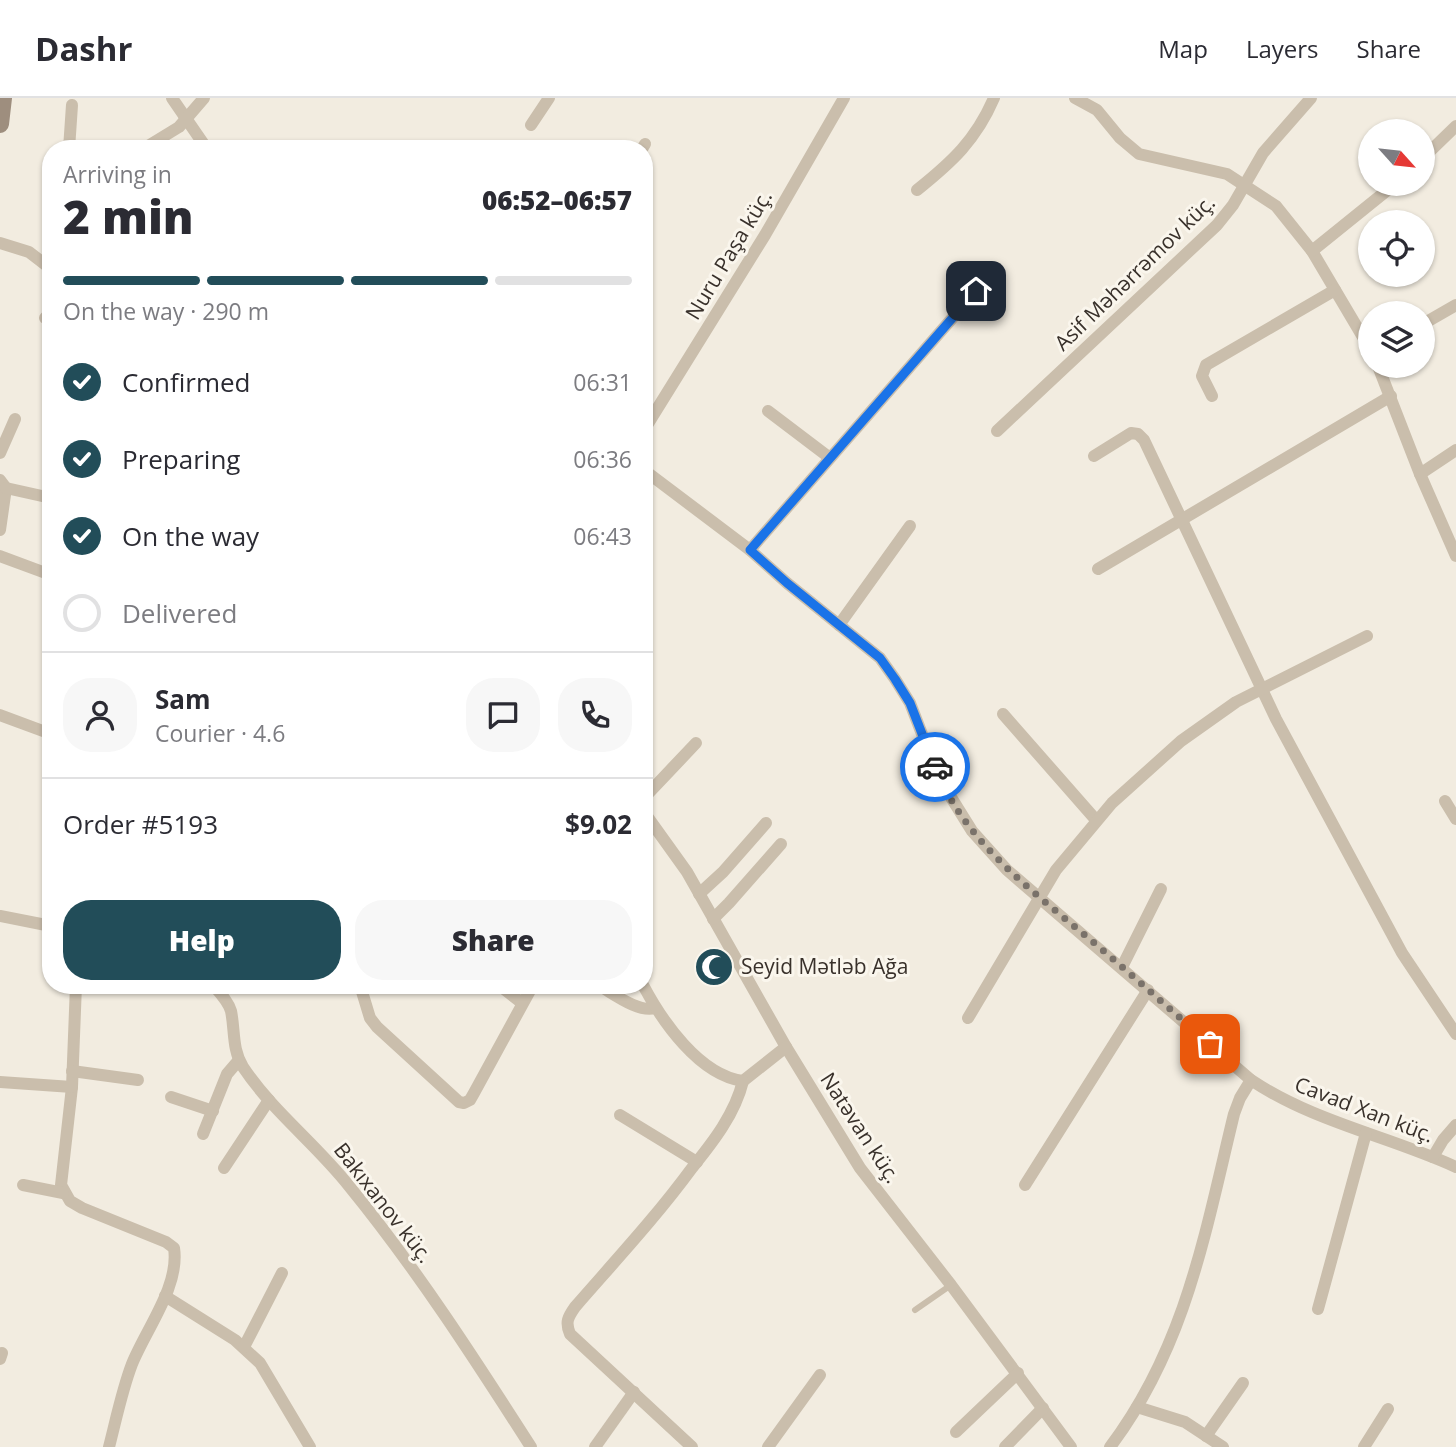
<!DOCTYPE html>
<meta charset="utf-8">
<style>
:root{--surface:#fff;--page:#f7f7f7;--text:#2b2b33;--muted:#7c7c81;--line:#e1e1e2;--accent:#224d59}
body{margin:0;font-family:"Open Sans",sans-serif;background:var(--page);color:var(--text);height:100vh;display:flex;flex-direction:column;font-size:26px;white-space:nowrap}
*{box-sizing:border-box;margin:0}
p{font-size:23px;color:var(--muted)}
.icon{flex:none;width:38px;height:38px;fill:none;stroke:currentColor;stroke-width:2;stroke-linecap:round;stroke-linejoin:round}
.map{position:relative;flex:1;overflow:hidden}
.panel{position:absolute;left:42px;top:42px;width:611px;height:854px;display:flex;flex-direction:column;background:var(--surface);border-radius:28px;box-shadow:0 2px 5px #0004}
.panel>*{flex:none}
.needle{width:46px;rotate:117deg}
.fabs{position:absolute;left:1358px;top:21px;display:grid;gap:14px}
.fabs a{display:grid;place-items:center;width:77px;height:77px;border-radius:50%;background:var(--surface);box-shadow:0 2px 5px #0004;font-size:35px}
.pin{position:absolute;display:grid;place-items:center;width:60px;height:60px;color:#fff;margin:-30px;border-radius:14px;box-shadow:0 4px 10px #0006}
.courier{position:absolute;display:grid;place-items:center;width:70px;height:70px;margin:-35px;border:5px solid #1a73e8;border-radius:50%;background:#fff;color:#222;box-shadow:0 2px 9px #0007}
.head em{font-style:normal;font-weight:800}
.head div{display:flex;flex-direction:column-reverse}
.head{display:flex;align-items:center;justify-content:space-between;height:119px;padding:0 21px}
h1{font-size:46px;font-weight:800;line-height:52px}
.bar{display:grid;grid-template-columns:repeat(4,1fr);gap:10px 7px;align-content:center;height:84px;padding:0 21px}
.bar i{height:9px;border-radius:5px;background:var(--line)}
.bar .selected{background:var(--accent)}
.bar p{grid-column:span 4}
.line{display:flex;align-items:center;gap:18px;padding:0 21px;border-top:2px solid var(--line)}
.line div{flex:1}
.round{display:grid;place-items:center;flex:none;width:74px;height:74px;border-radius:28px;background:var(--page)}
ol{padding:0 21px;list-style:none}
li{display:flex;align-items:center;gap:21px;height:77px}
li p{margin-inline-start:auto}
li .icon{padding:7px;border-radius:50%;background:var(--accent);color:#fff;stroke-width:4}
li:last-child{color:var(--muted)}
li i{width:38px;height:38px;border:4px solid var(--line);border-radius:50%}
.primary-button{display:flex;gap:14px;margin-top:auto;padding:14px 21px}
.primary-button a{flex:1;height:80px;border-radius:28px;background:var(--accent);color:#fff;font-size:28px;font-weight:800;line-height:80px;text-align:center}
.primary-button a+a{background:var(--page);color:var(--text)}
header{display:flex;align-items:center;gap:42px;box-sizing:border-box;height:98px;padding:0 35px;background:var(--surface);border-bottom:2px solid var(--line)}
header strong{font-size:33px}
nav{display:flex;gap:38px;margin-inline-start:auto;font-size:24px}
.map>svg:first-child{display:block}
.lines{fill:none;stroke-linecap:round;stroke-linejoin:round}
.lane{stroke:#cabeac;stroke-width:6}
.street{stroke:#cabeac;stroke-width:12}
.secondary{stroke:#9e8e7e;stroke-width:18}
.done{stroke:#7a726a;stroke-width:7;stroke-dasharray:0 12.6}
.route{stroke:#1a73e8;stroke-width:9}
.labels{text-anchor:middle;stroke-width:6;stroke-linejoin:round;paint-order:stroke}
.street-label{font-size:21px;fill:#39312b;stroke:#faf6ed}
.poi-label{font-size:21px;fill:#39312b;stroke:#faf6ed;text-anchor:start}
</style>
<header>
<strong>Dashr</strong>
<nav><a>Map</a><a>Layers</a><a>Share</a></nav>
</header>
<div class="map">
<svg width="1456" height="1349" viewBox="0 0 1456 1349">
<rect width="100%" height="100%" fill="#f2ece0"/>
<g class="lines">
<path class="lane" d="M915,1212l36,-25"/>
<g class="street">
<path d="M172,0l35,51"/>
<path d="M1075,0l22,12 23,28 19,16 88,20 49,32 36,45 58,98"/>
<path d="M531,27l18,-27"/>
<path d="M69,51l3,-44"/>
<path d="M143,51l36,-22 25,-29"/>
<path d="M642,51l3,-5"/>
<path d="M1423,60l33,-32"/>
<path d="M917,92c35,-28 59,-50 77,-92"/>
<path d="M0,145l29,9 22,17"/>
<path d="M1312,153l83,-67"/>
<path d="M45,220l6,-6"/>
<path d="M1423,226l33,-19"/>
<path d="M1378,268l42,108 36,82"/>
<path d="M1212,298l-10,-20 4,-11 129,-75"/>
<path d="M768,313l62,47"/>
<path d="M644,332l121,-195 79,-137"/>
<path d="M997,333l220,-206 16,-20 30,-52 48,-55"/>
<path d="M0,355l15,-34"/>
<path d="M1094,358l37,-23 7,1 6,6 132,279 126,234 54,81"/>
<path d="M644,372l106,80 37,33 93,75 15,21 15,24 29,75 33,53 35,39 244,210c63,42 137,56 205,87"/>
<path d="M1420,376l36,-24"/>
<path d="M0,382l6,8 -6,42"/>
<path d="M6,390l45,10"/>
<path d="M750,452l226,-259"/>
<path d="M0,458l51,19"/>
<path d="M1098,471l293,-173"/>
<path d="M839,527l71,-99"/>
<path d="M1003,616l93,106"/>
<path d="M0,617l51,19"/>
<path d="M644,700l52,-55"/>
<path d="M1445,703l11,18"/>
<path d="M644,714l43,60 99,175 74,121 91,117 120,162"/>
<path d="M699,796l24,-22 43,-49"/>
<path d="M0,818l51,10"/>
<path d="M713,821l16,-16 52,-59"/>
<path d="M1122,869l39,-78"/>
<path d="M76,887l-4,102 -11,98 9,16 12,7 84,34 8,6c6,38 -28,81 -42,116 -10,26 -16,56 -23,83"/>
<path d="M213,887c7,8 15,16 18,26 4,19 1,39 12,56 30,45 73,77 106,119 67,82 125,172 182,261"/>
<path d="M360,887l10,33 7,9 82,75 5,1 6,-3 4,-7 59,-108"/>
<path d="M499,887l23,18"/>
<path d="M598,887c15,8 40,28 57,23"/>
<path d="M643,887c19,36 56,90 100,96l43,-34"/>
<path d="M968,920l88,-148 56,-67 69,-62 55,-39 131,-66"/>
<path d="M72,973l66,9"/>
<path d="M0,984l72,5"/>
<path d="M171,999l42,14"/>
<path d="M620,1017l77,47"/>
<path d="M203,1036l24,-60 12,-14"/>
<path d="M1433,1059l10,-17 13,-15"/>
<path d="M224,1070l45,-68"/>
<path d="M23,1087l40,8"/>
<path d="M1025,1087l123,-195"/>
<path d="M165,1198l70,44 25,23 50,84"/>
<path d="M1318,1211l48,-176"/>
<path d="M244,1249l38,-74"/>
<path d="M0,1261l2,-6"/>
<path d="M1137,1309l48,15 38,25"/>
<path d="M956,1334l62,-59"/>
<path d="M1206,1338l37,-53"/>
<path d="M595,1349l39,-55"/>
<path d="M692,1349l-122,-113c-5,-12 -2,-17 5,-27 40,-46 81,-90 117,-139 21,-26 43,-54 51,-87"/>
<path d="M768,1349l52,-72"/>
<path d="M1005,1349l38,-39"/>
<path d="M1110,1349c76,-101 95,-214 124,-333l6,-16 11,-18"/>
<path d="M1364,1349l24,-38"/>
</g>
<path class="secondary" d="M0,26l3,-26"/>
</g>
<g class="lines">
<path class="done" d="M935,669c30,76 98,124 158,175 40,34 78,68 117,102"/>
<path class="route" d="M935,669l-25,-64 -15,-24 -15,-21 -93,-75 -37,-33 226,-259"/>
</g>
<defs>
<symbol id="mosque-disc" viewBox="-11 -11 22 22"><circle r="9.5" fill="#224d59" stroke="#faf6ed"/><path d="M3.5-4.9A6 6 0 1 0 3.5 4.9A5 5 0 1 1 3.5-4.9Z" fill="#fff"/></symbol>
</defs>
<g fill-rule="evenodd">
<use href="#mosque-disc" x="692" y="847" width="44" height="44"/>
</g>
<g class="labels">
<g class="street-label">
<text transform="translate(729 157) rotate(-59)" y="7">Nuru Paşa küç.</text>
<text transform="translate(1135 175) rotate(-44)" y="7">Asif Məhərrəmov küç.</text>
<text transform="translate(1364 1012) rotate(21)" y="7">Cavad Xan küç.</text>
<text transform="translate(860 1030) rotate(57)" y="7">Natəvan küç.</text>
<text transform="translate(383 1105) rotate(52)" y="7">Bakıxanov küç.</text>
</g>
<g class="poi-label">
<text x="741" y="876">Seyid Mətləb Ağa</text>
</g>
</g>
</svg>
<div class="fabs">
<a><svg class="needle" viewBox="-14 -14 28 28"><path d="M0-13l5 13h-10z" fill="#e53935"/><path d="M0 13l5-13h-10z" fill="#7c7c81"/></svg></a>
<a><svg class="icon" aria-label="locate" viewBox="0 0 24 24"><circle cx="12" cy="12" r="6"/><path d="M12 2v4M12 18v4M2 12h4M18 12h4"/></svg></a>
<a><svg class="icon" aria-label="layers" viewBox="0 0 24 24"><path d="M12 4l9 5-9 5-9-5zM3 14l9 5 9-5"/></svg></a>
</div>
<div class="pin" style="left:1210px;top:946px;background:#ea580c"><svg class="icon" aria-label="bag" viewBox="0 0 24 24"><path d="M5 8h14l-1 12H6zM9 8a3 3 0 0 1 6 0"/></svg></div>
<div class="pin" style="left:976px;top:193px;background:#1f2937"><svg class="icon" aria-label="home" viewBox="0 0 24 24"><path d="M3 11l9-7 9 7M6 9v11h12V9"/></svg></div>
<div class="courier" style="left:935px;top:669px"><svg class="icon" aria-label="car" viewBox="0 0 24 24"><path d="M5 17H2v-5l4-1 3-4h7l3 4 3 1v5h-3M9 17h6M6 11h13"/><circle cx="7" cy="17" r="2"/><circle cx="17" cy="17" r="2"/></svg></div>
<section class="panel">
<div class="head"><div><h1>2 min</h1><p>Arriving in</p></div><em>06:52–06:57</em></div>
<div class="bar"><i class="selected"></i><i class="selected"></i><i class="selected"></i><i></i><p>On the way · 290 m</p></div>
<ol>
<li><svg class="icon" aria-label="check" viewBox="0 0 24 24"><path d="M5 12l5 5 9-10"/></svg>Confirmed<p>06:31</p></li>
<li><svg class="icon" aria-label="check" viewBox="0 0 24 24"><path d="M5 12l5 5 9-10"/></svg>Preparing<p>06:36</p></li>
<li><svg class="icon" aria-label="check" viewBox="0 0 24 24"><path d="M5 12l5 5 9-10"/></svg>On the way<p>06:43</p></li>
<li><i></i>Delivered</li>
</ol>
<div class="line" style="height:126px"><a class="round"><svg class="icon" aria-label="person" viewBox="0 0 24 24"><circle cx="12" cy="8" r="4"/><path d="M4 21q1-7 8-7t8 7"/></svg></a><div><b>Sam</b><p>Courier · 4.6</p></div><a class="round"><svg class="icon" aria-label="chat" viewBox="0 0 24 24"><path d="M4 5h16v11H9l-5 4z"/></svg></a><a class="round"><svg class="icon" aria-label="phone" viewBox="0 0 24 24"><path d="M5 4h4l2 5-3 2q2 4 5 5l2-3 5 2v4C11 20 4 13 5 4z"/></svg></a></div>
<div class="line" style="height:91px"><div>Order #5193</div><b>$9.02</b></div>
<div class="primary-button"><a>Help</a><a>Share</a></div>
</section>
</div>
